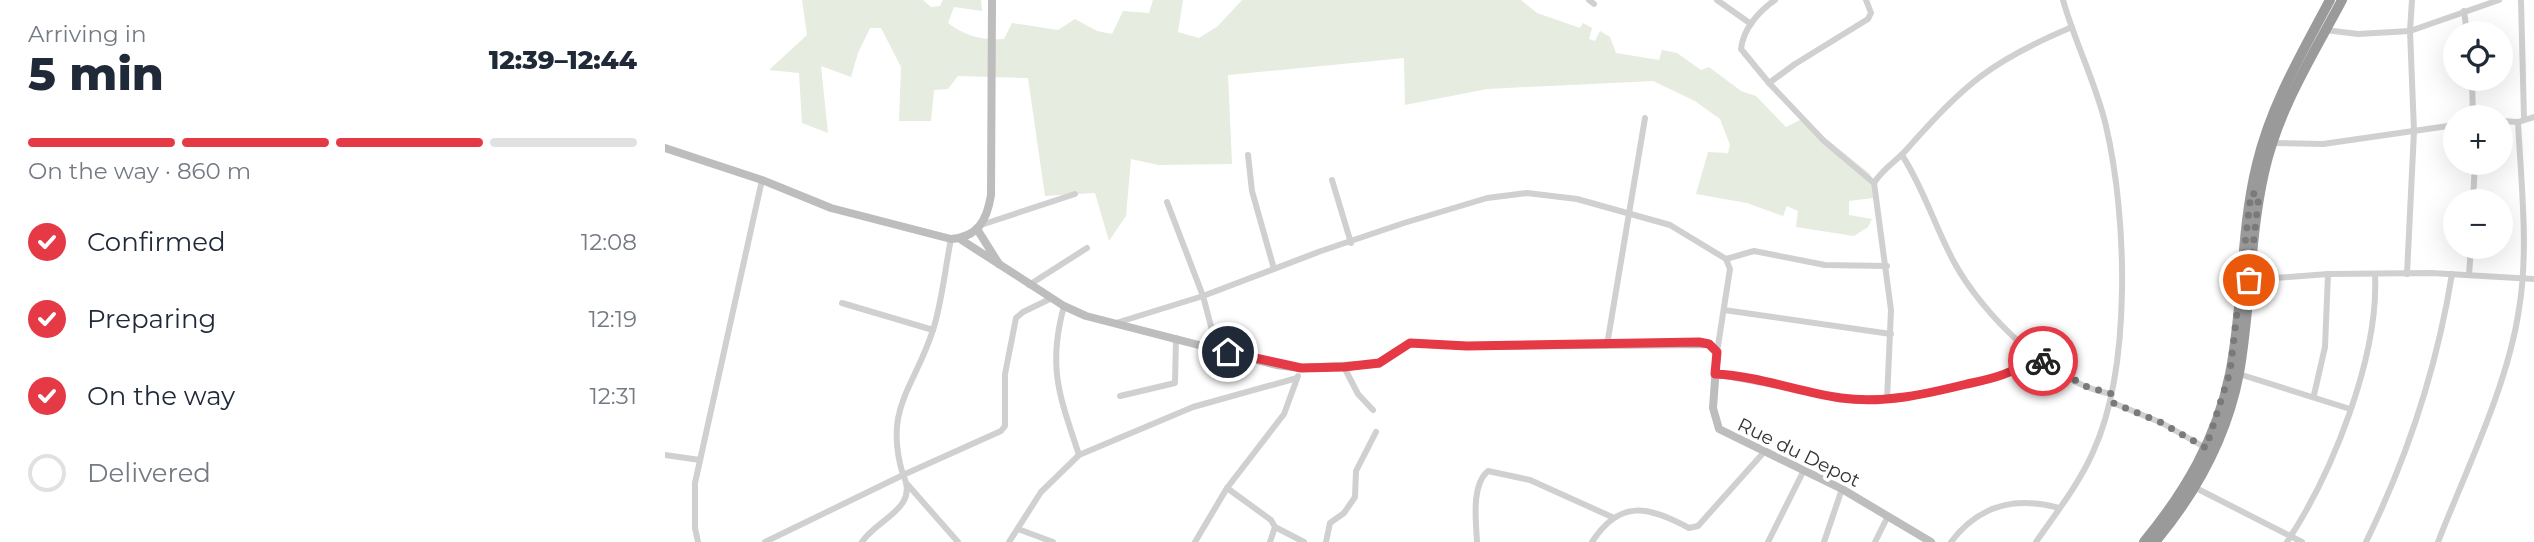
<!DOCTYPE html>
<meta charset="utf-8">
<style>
:root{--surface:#fff;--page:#f6f6f7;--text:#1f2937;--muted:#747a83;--line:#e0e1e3;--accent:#e63946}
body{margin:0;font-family:Montserrat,sans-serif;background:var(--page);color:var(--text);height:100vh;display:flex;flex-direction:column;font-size:26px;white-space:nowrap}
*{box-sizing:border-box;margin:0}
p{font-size:23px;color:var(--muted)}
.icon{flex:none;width:38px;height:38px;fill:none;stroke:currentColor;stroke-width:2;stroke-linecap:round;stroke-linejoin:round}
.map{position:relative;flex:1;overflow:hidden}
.side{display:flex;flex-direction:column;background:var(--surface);width:665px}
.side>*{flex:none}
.tools{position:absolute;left:1778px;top:21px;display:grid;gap:14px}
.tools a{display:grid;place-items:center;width:70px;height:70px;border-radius:50%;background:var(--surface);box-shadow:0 7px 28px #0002;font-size:35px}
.pin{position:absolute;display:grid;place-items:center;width:60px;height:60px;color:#fff;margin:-30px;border:4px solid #fff;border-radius:50%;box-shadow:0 2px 7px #0007}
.courier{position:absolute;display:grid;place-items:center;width:70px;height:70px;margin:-35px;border:5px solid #e63946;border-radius:50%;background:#fff;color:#222;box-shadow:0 2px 9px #0007}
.summary em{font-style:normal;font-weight:800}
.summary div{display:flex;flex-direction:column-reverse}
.summary{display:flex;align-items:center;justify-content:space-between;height:119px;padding:0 28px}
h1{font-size:46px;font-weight:800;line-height:52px}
.bar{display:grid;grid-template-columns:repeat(4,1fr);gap:10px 7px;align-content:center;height:84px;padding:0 28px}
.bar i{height:9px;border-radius:5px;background:var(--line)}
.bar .selected{background:var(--accent)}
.bar p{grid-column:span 4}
ol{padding:0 28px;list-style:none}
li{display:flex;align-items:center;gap:21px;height:77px}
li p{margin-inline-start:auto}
li .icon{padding:7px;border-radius:50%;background:var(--accent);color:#fff;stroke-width:4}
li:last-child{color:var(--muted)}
li i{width:38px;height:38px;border:4px solid var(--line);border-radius:50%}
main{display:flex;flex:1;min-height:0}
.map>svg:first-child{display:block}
.green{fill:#e6ecdf}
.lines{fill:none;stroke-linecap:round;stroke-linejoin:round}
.street{stroke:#d0d0d0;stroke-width:6}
.secondary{stroke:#bdbdbd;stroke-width:8}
.highway{stroke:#9a9a9a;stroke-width:10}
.done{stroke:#7a7a7a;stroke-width:7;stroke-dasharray:0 12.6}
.route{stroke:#e63946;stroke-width:9}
.labels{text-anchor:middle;stroke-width:7;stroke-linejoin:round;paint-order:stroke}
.street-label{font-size:19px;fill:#333;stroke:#fff}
</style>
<main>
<section class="side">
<div class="summary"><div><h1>5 min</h1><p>Arriving in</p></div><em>12:39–12:44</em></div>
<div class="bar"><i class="selected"></i><i class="selected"></i><i class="selected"></i><i></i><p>On the way · 860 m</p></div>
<ol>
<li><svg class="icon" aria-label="check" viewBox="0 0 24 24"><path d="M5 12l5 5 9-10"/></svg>Confirmed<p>12:08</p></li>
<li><svg class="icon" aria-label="check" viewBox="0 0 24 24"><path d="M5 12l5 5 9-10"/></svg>Preparing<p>12:19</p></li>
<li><svg class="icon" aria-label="check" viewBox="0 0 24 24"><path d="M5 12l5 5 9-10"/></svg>On the way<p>12:31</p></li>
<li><i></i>Delivered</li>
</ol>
</section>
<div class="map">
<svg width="1869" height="542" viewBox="0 0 1869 542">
<rect width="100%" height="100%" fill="#fff"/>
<path class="green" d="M137,0h121l8,7 9,-1 3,-6h38l1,11 -28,-4 -6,16c19,14 33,17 56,16l8,-16 46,7 17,-11 22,12 15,3 11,-23 26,2 4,-13h30l-5,32 21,6 19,-12 24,-26h279l16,13 43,15 3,-5 9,5 -3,11 6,2 5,-10 10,6 6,16 43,7 3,-10 15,3 24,17 8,-3 32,24 15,5 30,31 16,-8 68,55 3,24 -24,3v14l23,4 -4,8 -14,9 -58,-9 2,-16 -11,-5 -4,10 -36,-13 -51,-9 12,-42 20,1 2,-8 -10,-26 -25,-18 -42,-20 -166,8 -82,16 -1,-47 -176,17 4,89 -74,1 -27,-6 -5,57 -17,25 -14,-48 -50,3 -17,-118 -70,-2 -10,13 -14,1 -3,31h-32l2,-54 -20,-39h-11l-12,25 -7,24 -30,-11 7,67 -26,-10 -3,-50 -30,-3 38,-35z"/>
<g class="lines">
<g class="street">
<path d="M924,0l5,4"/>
<path d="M1052,0l34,24"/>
<path d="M1201,0l5,13 -3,6 -73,45 -26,19 55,58 50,42"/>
<path d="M1856,0l3,118"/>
<path d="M1799,11l3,22"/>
<path d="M1660,30l33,4 52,-3 89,-31"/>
<path d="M1807,79l1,38"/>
<path d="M1104,83l-28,-34c2,-20 18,-38 34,-49"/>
<path d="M1836,121l17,1 16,-5"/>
<path d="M1606,143l52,1 132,-19"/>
<path d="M583,155l4,36 22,78"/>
<path d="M1237,155c22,34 33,72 52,107 28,52 98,122 158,132"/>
<path d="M667,180l19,63"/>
<path d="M1808,201l2,-38"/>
<path d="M319,224l91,-30"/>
<path d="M1061,259l28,-8 71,14 62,1"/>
<path d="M1742,274l7,-143 -4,-100 2,-31"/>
<path d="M1804,275l2,-28"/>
<path d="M1584,280l79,-6 103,-1 103,6"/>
<path d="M364,285l58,-37"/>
<path d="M177,303l91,27"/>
<path d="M399,306c-17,62 -4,91 15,149"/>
<path d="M1059,310l167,24"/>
<path d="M451,323l87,-27 -36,-94"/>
<path d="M942,345l38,-227"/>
<path d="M552,349l-14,-53 118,-45 83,-28 83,-25 40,-5 50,6 93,26 56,34 4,10 -13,83"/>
<path d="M679,367l14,27 15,16"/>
<path d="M1050,374l126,24 46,2 90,-18 35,-11 23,-16"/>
<path d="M1574,374l111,35"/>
<path d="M1649,395l11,-48 3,-73"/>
<path d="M455,396l55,-13 1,-45"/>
<path d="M1222,400l4,-90 -17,-127c9,-15 23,-22 34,-35 58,-65 83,-87 164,-121"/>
<path d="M1446,402l51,21 44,25"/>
<path d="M0,455l35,5"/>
<path d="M243,485l50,57"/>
<path d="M1527,486l110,56"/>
<path d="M610,527l29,15"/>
<path d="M353,529l35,13"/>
<path d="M33,542l-3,-14v-45l67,-303"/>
<path d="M100,542l138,-67c-20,-67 11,-86 30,-145 9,-28 12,-61 18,-91"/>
<path d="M197,542c15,-23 58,-34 41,-67l98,-44 4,-5v-52l11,-56 7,-6 29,-14"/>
<path d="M344,542l32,-50 38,-37 114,-48 104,-29"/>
<path d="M530,542l32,-54"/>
<path d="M605,542l5,-15 -4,-7 -44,-32 57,-74 14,-38"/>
<path d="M661,542l4,-19 14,-10 11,-16 1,-26 20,-39"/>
<path d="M812,542c-1,-20 -6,-57 11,-71l42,9 82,37"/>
<path d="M927,542c28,-43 56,-36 97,-14l9,-2 67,-75"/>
<path d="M1103,542l36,-72"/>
<path d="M1159,542l18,-53"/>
<path d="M1210,542l13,-26"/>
<path d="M1286,542c28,-37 64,-46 108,-34"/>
<path d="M1371,542c20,-29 43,-58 57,-90 39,-85 34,-236 13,-326 -10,-43 -31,-83 -43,-126"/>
<path d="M1622,542c45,-68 92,-185 88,-267"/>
<path d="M1701,542c41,-84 71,-175 86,-268"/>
<path d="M1773,542c28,-72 70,-157 81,-233 10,-58 2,-128 -1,-187"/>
</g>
<g class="secondary">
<path d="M0,148l97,32 69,28 120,31c27,-2 36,-19 40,-44l1,-195"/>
<path d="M312,229l22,35"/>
<path d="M295,239l104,67 22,10 190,49 25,3 78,-4 31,-21 57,3 242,-2 8,8 -4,56 6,21 123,60 89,53"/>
</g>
<g class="highway">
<path d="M1479,542c41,-50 73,-104 86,-168 14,-70 10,-141 27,-210 14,-59 45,-111 73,-164"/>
<path d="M1490,542c41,-49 72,-106 84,-169 12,-67 10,-134 25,-200 14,-64 48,-116 78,-173"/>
</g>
</g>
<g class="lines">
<path class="done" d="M1378,361l42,25 27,8 -1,8 51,21 44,25 24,-76 21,-179 8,2 -10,85"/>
<path class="route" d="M563,352l73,16 43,-1 35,-4 31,-20 57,3 232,-4 10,2 8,8 -2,22c43,2 84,18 126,24 43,6 85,-4 126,-14 24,-5 51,-11 68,-29l8,6"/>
</g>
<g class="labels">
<g class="street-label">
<text transform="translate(1134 452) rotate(26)" y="7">Rue du Depot</text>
</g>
</g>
</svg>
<div class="tools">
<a><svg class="icon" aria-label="locate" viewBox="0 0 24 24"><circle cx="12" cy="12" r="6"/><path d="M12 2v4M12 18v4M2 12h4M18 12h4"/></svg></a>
<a>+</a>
<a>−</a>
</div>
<div class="pin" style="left:1584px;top:280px;background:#ea580c"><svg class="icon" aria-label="bag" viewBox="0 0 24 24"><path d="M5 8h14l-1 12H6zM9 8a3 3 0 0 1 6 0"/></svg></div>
<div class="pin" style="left:563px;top:352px;background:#1f2937"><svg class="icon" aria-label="home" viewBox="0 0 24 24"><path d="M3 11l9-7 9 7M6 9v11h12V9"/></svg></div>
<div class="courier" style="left:1378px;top:361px"><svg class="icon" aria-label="bike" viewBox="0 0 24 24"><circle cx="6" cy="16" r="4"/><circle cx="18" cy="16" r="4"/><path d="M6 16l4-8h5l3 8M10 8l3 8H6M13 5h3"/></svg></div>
</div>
</main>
